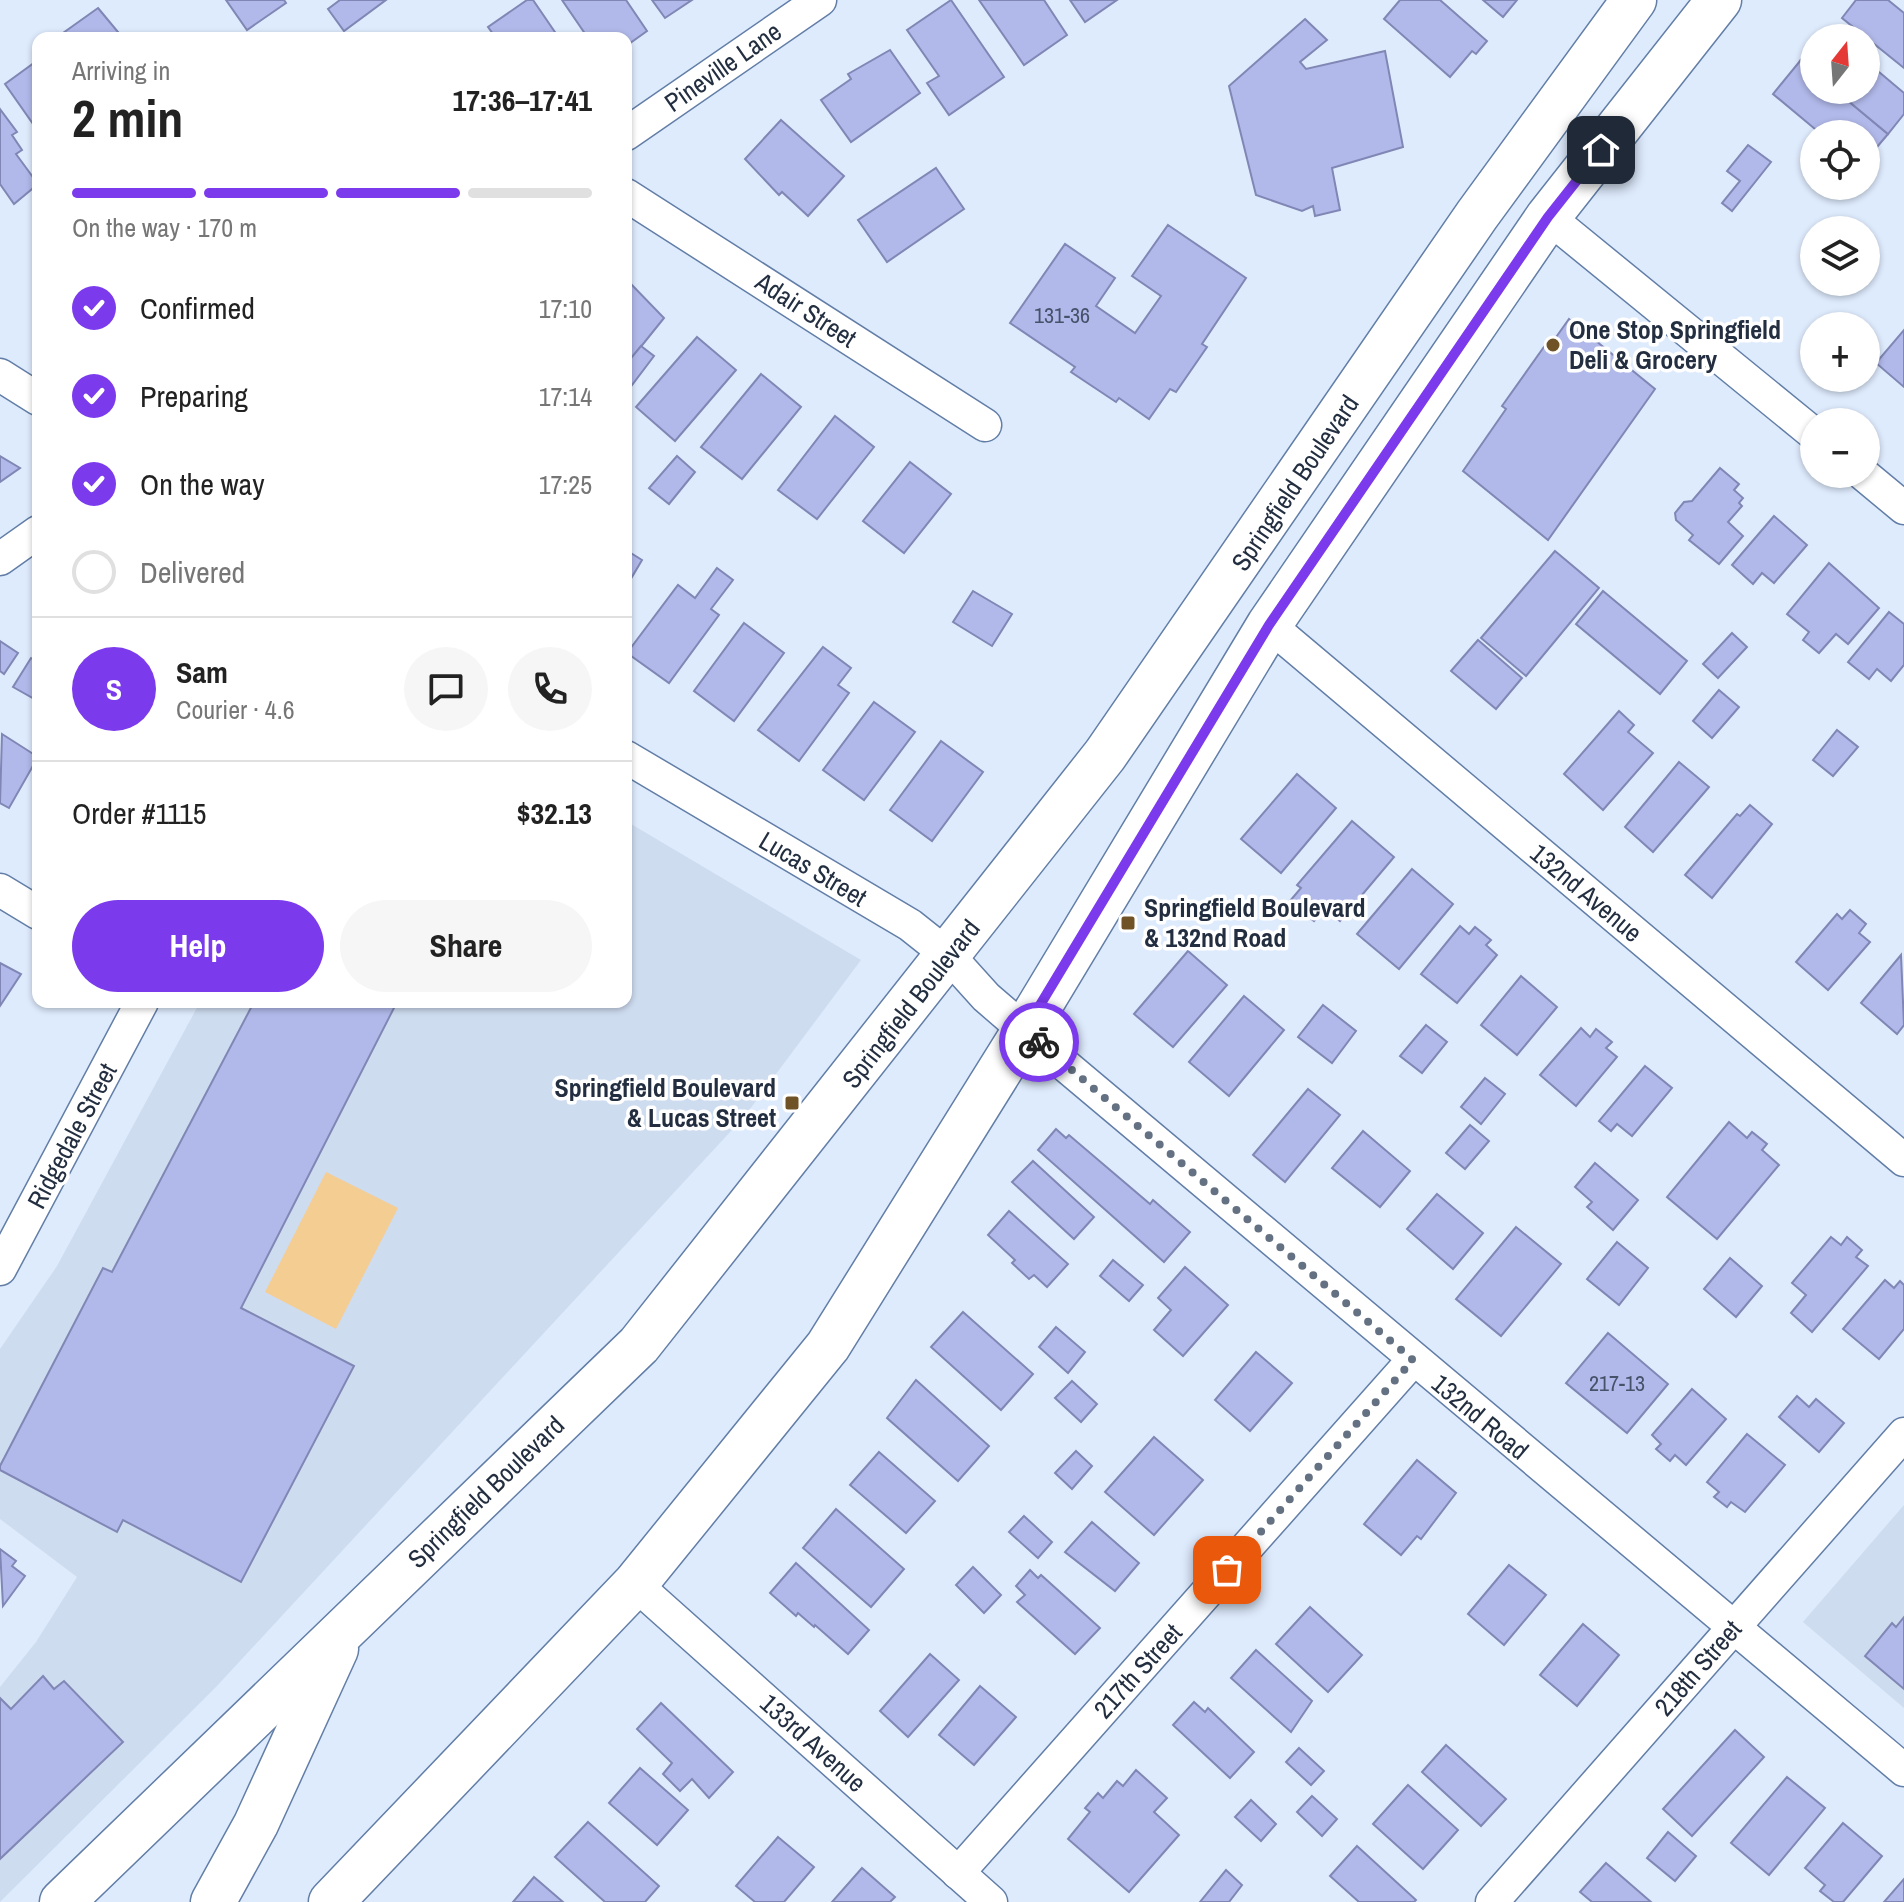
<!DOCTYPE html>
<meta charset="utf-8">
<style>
:root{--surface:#fff;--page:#f6f6f6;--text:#222;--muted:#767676;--line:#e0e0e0;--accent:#7c3aed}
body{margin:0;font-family:"Archivo Narrow",sans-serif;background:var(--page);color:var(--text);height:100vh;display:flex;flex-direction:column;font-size:30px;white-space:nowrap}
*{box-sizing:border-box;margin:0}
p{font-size:26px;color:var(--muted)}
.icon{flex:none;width:44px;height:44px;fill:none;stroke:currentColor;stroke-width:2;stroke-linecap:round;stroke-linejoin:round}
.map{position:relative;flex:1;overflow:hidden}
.sheet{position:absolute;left:32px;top:32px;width:600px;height:976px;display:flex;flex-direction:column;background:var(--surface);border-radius:16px;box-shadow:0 2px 6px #0004}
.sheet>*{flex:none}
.needle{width:52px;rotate:17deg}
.buttons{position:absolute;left:1800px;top:24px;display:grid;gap:16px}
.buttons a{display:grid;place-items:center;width:80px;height:80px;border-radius:50%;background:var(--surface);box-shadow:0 2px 6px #0004;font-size:40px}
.pin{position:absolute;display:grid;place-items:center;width:68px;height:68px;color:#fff;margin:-34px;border-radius:16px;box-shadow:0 4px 12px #0006}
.courier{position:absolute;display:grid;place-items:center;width:80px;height:80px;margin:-40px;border:6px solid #7c3aed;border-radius:50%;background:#fff;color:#222;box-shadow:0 2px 10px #0007}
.overview em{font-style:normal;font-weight:800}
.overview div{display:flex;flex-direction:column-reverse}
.overview{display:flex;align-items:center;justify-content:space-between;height:136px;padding:0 40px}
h1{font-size:52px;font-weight:800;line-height:60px}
.bar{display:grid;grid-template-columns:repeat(4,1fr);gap:12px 8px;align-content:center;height:96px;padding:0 40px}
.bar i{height:10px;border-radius:6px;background:var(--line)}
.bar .on{background:var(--accent)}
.bar p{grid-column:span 4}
.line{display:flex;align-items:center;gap:20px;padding:0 40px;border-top:2px solid var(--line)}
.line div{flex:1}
.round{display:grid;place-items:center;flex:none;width:84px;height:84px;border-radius:42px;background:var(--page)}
ol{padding:0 40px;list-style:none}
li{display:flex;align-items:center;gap:24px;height:88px}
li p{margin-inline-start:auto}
li .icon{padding:8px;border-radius:50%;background:var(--accent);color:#fff;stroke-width:4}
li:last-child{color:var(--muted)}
li i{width:44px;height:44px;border:4px solid var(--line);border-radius:50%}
.action{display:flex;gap:16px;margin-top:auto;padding:16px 40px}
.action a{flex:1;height:92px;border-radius:48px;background:var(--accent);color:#fff;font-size:32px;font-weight:800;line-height:92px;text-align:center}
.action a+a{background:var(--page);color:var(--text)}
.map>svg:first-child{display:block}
.built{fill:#cedcf0}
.green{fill:#f4cd93}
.building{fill:#b1b9ea;stroke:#8087b5;stroke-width:2}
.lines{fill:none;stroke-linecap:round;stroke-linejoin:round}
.minor-casing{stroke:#627ea7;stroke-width:35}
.primary-casing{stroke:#627ea7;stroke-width:47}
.minor{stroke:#fff;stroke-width:32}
.primary{stroke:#fff;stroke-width:44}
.done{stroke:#647182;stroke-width:8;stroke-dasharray:0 14.4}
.route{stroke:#7c3aed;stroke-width:10}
.poi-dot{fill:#6f5326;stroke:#fff;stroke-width:3}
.labels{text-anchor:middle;stroke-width:7;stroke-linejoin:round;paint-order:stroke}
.number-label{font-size:22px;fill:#46526a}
.street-label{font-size:26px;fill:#232f40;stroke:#fff}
.poi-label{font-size:26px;font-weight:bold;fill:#232f40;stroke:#fff;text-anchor:start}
</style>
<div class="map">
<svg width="1904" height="1902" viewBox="0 0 1904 1902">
<rect width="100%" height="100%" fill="#deebfd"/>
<g class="built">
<path d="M626,821l235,139 -117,157 -528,570 -216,215v-215l36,-45 41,-65 -77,-58v-170l57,-83 143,-264h426z"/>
<path d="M1904,1505v203l-101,-86z"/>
</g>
<path class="green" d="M326,1172l72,36 -62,121 -71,-37z"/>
<g class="building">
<path d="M226,0h58l2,3 -39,27z"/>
<path d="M340,0h46l-42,31 -16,-22z"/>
<path d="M527,0h6l26,38h-63l-8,-11z"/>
<path d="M562,0h64l21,31 -21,15v-8h-38z"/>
<path d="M652,0h40l-27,18z"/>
<path d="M951,0l53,77 -55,38 -22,-32 12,-7 -32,-46z"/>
<path d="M979,0h65l23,35 -43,30z"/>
<path d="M1070,0h47l-32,22z"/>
<path d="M1400,0h40l47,41 -11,13 -4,-3 -22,26 -66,-58z"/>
<path d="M1483,0h34l-14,17z"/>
<path d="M1856,0h32l16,13v55l-62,-50z"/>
<path d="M98,8l25,30h-67z"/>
<path d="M1305,19l22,21 -27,22 6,7 79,-18 18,96 -71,21 8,42 -25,6 -2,-10 -11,5 -46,-16 -27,-109z"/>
<path d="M1814,44v29l-14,-12z"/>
<path d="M890,50l30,43 -69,49 -30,-42 30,-21 -3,-5z"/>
<path d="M38,60v71l-33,-47z"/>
<path d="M1800,61l14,12v17h21l53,44 -22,26v-26h-45l-48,-40z"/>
<path d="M1866,61l38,32v21l-16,20 -53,-44h31z"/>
<path d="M0,109l17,23 -5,3 10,15 -6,4 22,30 -24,20 -14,-20z"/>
<path d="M781,120l63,56 -36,40 -26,-24 -3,3 -34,-36z"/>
<path d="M1748,145l23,17 -39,49 -10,-8 18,-22 -13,-10z"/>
<path d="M936,168l28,41 -77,53 -29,-42z"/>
<path d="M1168,225l78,53 -44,66 5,3 -31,45 -6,-3 -21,30 -30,-21 -3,4 -45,-30 4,-5 -65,-44 55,-79 50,34 -19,28 39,27 26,-37 -29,-20z"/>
<path d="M630,283l34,35 -33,41 -5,-4v-69z"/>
<path d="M1569,319l86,70 -107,151 -85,-69 43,-62 -4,-3 44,-62 3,3z"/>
<path d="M1904,330v57l-28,-24z"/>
<path d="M697,337l39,33 -61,71 -39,-34z"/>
<path d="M641,346l13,10 -28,37v-29z"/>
<path d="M761,374l40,33 -59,72 -41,-32z"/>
<path d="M835,416l39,31 -57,72 -39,-29z"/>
<path d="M0,456l20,12 -20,14z"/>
<path d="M677,456l18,16 -26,32 -20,-16z"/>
<path d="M910,462l41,32 -47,59 -41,-32z"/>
<path d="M1720,468l19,16 -5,6 9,8 -4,5 3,3 -14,16 15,14 -24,28 -30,-24 4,-5 -17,-15 -1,-7 9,-11 8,-1z"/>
<path d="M1774,516l33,29 -33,38 -12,-10 -9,11 -21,-19z"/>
<path d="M626,550l16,10 -16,27z"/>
<path d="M1555,551l44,37 -73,88 -45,-38z"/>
<path d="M1829,563l50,45 -31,36 -12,-10 -17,19 -16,-13 6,-8 -22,-18z"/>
<path d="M717,568l16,12 -22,29 8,6 -50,68 -42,-30 51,-68 17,13z"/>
<path d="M973,591l39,23 -20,32 -39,-24z"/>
<path d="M1603,591l84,70 -27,33 -84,-70z"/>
<path d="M1889,612l15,12v41l-13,16 -14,-12 -8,10 -21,-17z"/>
<path d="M744,623l40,30 -50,68 -40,-30z"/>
<path d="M1732,633l15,14 -29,31 -15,-14z"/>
<path d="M1478,640l44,38 -26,31 -45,-38z"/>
<path d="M0,641l18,12 -14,21 -4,-3z"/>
<path d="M823,647l28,21 -13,17 11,8 -50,68 -41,-31z"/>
<path d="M31,658l7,4v39l-25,-14z"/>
<path d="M1719,690l20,17 -27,31 -19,-17z"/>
<path d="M874,702l41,30 -51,68 -41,-30z"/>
<path d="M1619,711l15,14 -6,7 25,21 -50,57 -39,-36z"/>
<path d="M1837,730l21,17 -25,29 -20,-16z"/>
<path d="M2,734l36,23 -29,51 -9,-5z"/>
<path d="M941,741l42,31 -51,69 -42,-31z"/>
<path d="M1679,762l30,25 -56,65 -28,-25z"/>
<path d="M1297,774l39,34 -55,65 -40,-34z"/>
<path d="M1750,805l22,19 -60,74 -27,-23 52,-61 3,2z"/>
<path d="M1352,821l42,36 -54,64 -15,-12 -11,12 -24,-20 11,-13 -4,-3z"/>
<path d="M1412,869l41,35 -54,65 -42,-35z"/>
<path d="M1850,910l16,14 -7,9 11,9 -42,48 -32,-28 41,-48 5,5z"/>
<path d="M1460,926l9,8 6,-7 16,13 -5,5 11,10 -40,48 -36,-29z"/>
<path d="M1188,951l39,34 -54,62 -39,-33z"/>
<path d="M1901,955l3,70 -7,9 -36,-31z"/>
<path d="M0,963l21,11 -21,32z"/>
<path d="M1521,976l36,31 -40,48 -36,-30z"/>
<path d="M1244,996l40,34 -55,66 -40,-34z"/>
<path d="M254,1002h143l-156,306 113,58 -113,216 -118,-62 -6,12 -117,-62v-4l103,-198 9,4z"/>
<path d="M1323,1005l33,26 -24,32 -34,-26z"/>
<path d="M1426,1025l21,17 -25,31 -22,-17z"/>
<path d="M1581,1028l9,9 6,-8 16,13 -6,6 11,9 -41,49 -36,-31z"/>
<path d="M1645,1066l27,22 -40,48 -15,-12 -6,7 -12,-10z"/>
<path d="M1485,1078l20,16 -24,30 -20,-17z"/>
<path d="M1308,1089l32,26 -55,67 -32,-27z"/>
<path d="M1729,1122l18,16 5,-6 15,12 -5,6 17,15 -62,74 -50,-42z"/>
<path d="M1470,1125l19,16 -24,28 -19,-16z"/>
<path d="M1056,1129l10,9 3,-3 81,69 3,-4 37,32 -26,30 -126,-112z"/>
<path d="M1363,1131l47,40 -30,36 -48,-39z"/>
<path d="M1033,1161l61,56 -20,22 -62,-57z"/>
<path d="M1595,1163l43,37 -25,30 -26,-23 5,-5 -17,-15z"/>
<path d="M1437,1194l46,39 -30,36 -46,-40z"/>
<path d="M1009,1211l59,53 -21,23 -13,-12 -5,4 -17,-16 3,-3 -27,-25z"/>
<path d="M1516,1227l45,37 -60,72 -45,-37z"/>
<path d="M1831,1237l10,8 6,-8 15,13 -6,7 12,9 -56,66 -21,-19 15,-18 -14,-12z"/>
<path d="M1617,1242l31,26 -29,37 -32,-26z"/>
<path d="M1730,1258l32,28 -26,31 -32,-28z"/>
<path d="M1113,1260l30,25 -14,16 -29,-25z"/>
<path d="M1185,1267l43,38 -45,51 -29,-26 17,-20 -13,-12z"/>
<path d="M1885,1280l9,8 6,-7 4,4v44l-25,30 -36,-30z"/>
<path d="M963,1312l70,62 -32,36 -70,-63z"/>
<path d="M1056,1327l29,25 -17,21 -29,-26z"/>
<path d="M1608,1333l60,51 -41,49 -61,-50z"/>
<path d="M1256,1352l36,31 -42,48 -35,-31z"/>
<path d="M916,1380l73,66 -31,35 -71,-63z"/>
<path d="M1072,1381l25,23 -16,18 -26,-24z"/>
<path d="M1692,1389l34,30 -40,46 -11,-10 -5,6 -14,-12 5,-5 -9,-9z"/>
<path d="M1797,1396l12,11 7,-8 28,24 -25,29 -40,-35z"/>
<path d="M1747,1434l38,31 -40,47 -14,-10 -4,5 -13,-10 5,-5 -12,-10z"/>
<path d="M1154,1437l49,43 -49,55 -49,-43z"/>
<path d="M1076,1451l16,15 -20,23 -17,-16z"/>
<path d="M879,1452l56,49 -29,32 -56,-48z"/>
<path d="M1417,1460l39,33 -35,46 -4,-3 -16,19 -37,-31z"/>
<path d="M836,1509l68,60 -33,38 -68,-59z"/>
<path d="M1024,1516l28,26 -14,16 -29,-26z"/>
<path d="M1092,1522l47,41 -24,28 -50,-39z"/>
<path d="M0,1549l16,12 -4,5 13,10 -22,30z"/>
<path d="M796,1563l73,67 -21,24 -33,-29 -1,2 -16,-14 -2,3 -26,-23z"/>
<path d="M1509,1565l37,30 -42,50 -36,-31z"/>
<path d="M973,1567l28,28 -17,18 -28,-28z"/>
<path d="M1030,1570l8,8 3,-3 59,53 -25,26 -58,-52 8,-7 -9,-9z"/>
<path d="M1310,1607l52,48 -34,37 -52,-48z"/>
<path d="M1904,1617v72l-39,-33 27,-33 4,4z"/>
<path d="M1583,1624l36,31 -42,51 -37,-31z"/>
<path d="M1256,1650l56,51 -21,31 -60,-54z"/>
<path d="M930,1654l29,26 -51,57 -28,-26z"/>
<path d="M43,1676l11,13 10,-8 59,61 -123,117v-161l11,11z"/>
<path d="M980,1686l36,31 -42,48 -35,-30z"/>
<path d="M1194,1702l11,10 3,-4 46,44 -24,26 -57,-53z"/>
<path d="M661,1703l72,69 -24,26 -17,-19 -12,12 -17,-17 9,-11 -35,-34z"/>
<path d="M1735,1730l29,27 -72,79 -29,-27z"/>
<path d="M1446,1745l60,54 -25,27 -59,-54z"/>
<path d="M1299,1748l25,23 -13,14 -25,-23z"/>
<path d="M640,1768l48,42 -31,35 -48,-42z"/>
<path d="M1136,1770l31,28 -13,14 25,23 -50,57 -61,-53 22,-27 -5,-4 13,-15 5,5 14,-17 6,5z"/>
<path d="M1787,1777l38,31 -56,67 -38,-32z"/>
<path d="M1408,1785l50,45 -35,39 -50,-45z"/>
<path d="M1312,1796l25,23 -15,17 -25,-24z"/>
<path d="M1251,1800l25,24 -15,17 -26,-24z"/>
<path d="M588,1822l71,64 -14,16h-40l-50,-45z"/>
<path d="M1843,1823l39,33 -39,46h-9l-14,-11 5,-6 -20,-17z"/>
<path d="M1668,1832l28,24 -21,25 -28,-23z"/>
<path d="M778,1837l36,30 -30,35h-29l-19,-16z"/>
<path d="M1357,1846l59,54 -2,2h-55l-29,-26z"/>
<path d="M1606,1863l45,39h-59l-12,-10z"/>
<path d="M862,1868l33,29 -5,5h-58z"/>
<path d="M1226,1870l16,15 -13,17h-29z"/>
<path d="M534,1877l29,25h-50z"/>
<path d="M1904,1879v23h-20z"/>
</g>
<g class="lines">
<defs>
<g id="minor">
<path d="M626,134l194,-134"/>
<path d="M626,195l359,230"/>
<path d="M1548,217l266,217"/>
<path d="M0,375l38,24"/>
<path d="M1863,474l41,34"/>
<path d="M0,559l38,-27"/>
<path d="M1269,625l635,535"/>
<path d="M626,757l284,168 39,31 37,41 74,64 844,709"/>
<path d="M0,890l38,23"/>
<path d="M0,1269l142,-267"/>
<path d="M635,1584l356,318"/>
<path d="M958,1873l455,-513"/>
<path d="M1492,1902l412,-468"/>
</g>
<g id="primary">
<path d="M62,1902l577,-557 466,-590 372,-540 157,-215"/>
<path d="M213,1902l43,-78 80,-175"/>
<path d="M331,1902l304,-318 193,-238 197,-316 244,-405 279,-408 171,-217"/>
</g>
</defs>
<use href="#minor" class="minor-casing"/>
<use href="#primary" class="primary-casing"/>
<use href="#minor" class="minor"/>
<use href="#primary" class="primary"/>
</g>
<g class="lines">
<path class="done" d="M1039,1042l374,318 -186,210"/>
<path class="route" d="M1039,1042l-14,-12 244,-405 279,-408 53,-67"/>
</g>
<g class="poi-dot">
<circle cx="1553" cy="345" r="8"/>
<rect x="1120" y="915" width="16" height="16" rx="4"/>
<rect x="784" y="1095" width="16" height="16" rx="4"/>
</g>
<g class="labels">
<g class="number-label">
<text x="1062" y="323">131-36</text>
<text x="1617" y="1391">217-13</text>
</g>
<g class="street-label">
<text transform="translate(723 67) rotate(-35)" y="9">Pineville Lane</text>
<text transform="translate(806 310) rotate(33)" y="9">Adair Street</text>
<text transform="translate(1295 483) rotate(-56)" y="9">Springfield Boulevard</text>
<text transform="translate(813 869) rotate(31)" y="9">Lucas Street</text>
<text transform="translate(1586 893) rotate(40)" y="9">132nd Avenue</text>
<text transform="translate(911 1004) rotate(-52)" y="9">Springfield Boulevard</text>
<text transform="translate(72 1136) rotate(-62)" y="9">Ridgedale Street</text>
<text transform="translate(1480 1417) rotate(40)" y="9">132nd Road</text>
<text transform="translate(486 1492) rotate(-44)" y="9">Springfield Boulevard</text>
<text transform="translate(1698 1668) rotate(-49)" y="9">218th Street</text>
<text transform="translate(1138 1671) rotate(-48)" y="9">217th Street</text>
<text transform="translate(813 1743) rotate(42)" y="9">133rd Avenue</text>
</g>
<g class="poi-label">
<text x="1569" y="339">One Stop Springfield<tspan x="1569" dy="30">Deli &amp; Grocery</tspan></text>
<text x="1144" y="917">Springfield Boulevard<tspan x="1144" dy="30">&amp; 132nd Road</tspan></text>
<text x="776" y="1097" text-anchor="end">Springfield Boulevard<tspan x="776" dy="30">&amp; Lucas Street</tspan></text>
</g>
</g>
</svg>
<div class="buttons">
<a><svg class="needle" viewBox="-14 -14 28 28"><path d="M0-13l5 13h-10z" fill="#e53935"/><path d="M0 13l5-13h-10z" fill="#767676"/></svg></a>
<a><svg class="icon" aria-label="locate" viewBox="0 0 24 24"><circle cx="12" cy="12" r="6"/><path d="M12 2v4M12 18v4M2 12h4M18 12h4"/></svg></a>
<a><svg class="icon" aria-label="layers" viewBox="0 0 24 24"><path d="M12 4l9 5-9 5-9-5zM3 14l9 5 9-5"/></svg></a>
<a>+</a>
<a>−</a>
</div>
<div class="pin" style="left:1227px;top:1570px;background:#ea580c"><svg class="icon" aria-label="bag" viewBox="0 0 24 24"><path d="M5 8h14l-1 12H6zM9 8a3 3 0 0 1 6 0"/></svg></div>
<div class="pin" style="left:1601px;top:150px;background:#1f2937"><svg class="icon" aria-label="home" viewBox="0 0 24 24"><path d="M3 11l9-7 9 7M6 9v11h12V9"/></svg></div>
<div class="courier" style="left:1039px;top:1042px"><svg class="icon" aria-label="bike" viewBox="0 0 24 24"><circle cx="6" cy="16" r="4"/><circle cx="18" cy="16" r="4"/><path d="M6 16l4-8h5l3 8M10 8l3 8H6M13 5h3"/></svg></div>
<section class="sheet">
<div class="overview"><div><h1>2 min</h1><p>Arriving in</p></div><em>17:36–17:41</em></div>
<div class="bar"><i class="on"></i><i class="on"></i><i class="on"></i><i></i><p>On the way · 170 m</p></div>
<ol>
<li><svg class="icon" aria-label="check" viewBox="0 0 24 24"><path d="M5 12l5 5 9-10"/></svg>Confirmed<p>17:10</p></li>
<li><svg class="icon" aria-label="check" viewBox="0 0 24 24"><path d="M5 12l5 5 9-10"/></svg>Preparing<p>17:14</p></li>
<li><svg class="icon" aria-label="check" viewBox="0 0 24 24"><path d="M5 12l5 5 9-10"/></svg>On the way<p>17:25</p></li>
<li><i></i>Delivered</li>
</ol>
<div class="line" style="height:144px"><b class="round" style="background:var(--accent);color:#fff">S</b><div><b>Sam</b><p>Courier · 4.6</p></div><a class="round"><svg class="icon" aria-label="chat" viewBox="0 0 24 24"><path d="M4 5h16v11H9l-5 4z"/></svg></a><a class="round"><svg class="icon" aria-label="phone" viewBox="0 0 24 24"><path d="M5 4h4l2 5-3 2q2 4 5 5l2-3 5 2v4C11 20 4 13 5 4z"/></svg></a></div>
<div class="line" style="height:104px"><div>Order #1115</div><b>$32.13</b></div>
<div class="action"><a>Help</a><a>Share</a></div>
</section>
</div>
